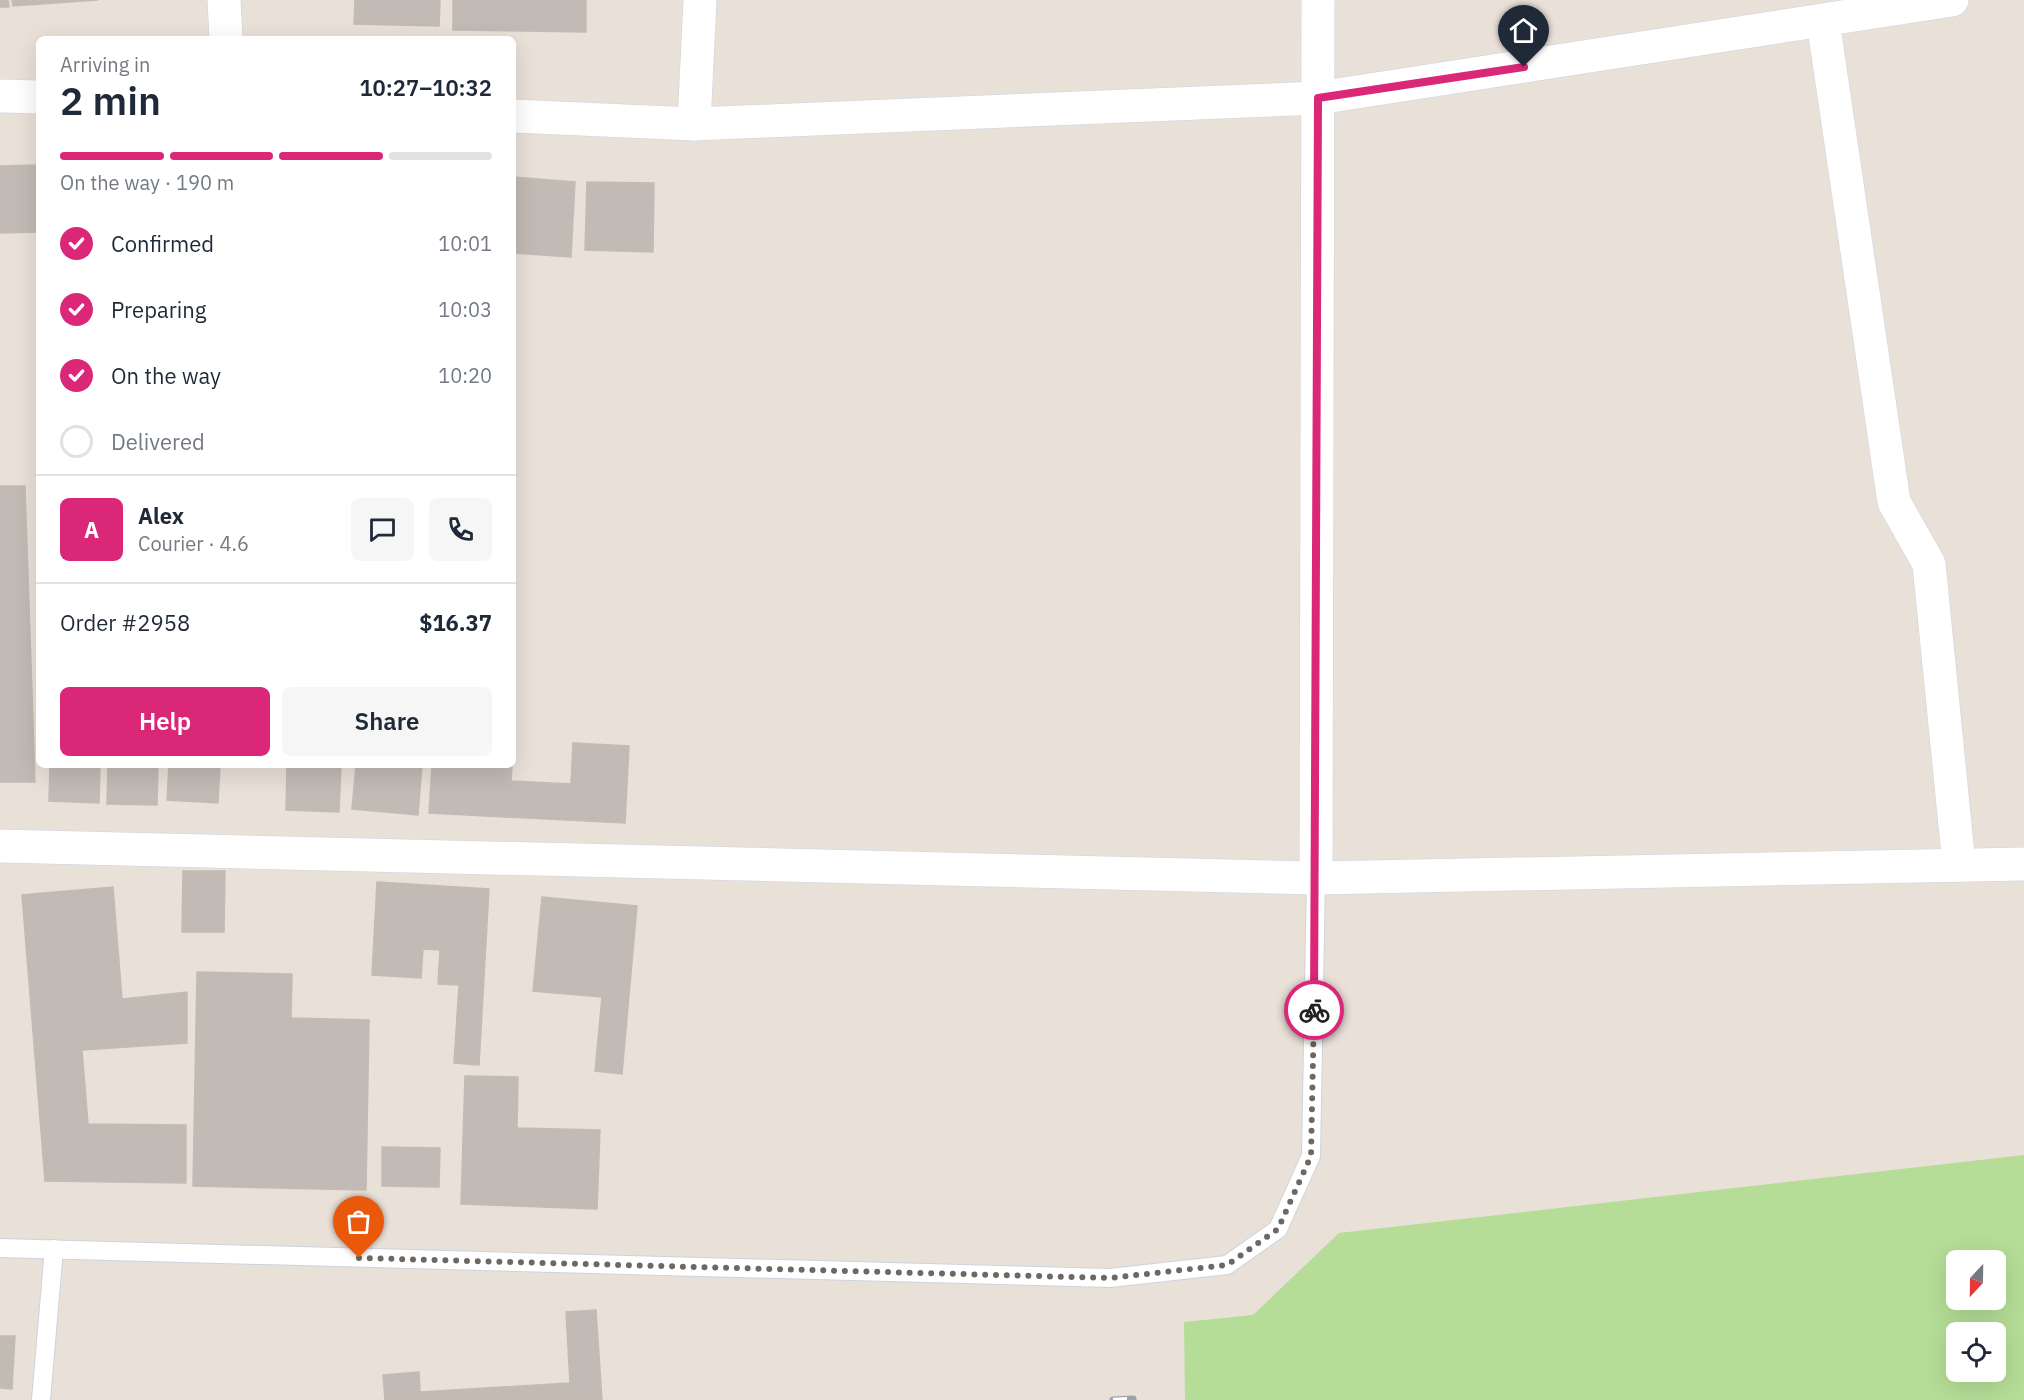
<!DOCTYPE html>
<meta charset="utf-8">
<style>
:root{--surface:#fff;--page:#f6f6f7;--text:#1f2937;--muted:#747a83;--line:#e0e1e3;--accent:#db2777}
body{margin:0;font-family:"IBM Plex Sans",sans-serif;background:var(--page);color:var(--text);height:100vh;display:flex;flex-direction:column;font-size:22px;white-space:nowrap}
*{box-sizing:border-box;margin:0}
p{font-size:20px;color:var(--muted)}
.icon{flex:none;width:33px;height:33px;fill:none;stroke:currentColor;stroke-width:2;stroke-linecap:round;stroke-linejoin:round}
.map{position:relative;flex:1;overflow:hidden}
.panel{position:absolute;left:36px;top:36px;width:480px;height:732px;display:flex;flex-direction:column;background:var(--surface);border-radius:9px;box-shadow:0 6px 24px #0002}
.panel>*{flex:none}
.needle{width:39px;rotate:202deg}
.controls{position:absolute;left:1946px;top:1250px;display:grid;gap:12px}
.controls a{display:grid;place-items:center;width:60px;height:60px;border-radius:9px;background:var(--surface);box-shadow:0 6px 24px #0002;font-size:30px}
.pin{position:absolute;display:grid;place-items:center;width:51px;height:51px;color:#fff;margin:-62px -26px;border-radius:50% 50% 50% 0;rotate:-45deg;box-shadow:0 0 6px #0007}
.pin .icon{rotate:45deg}
.courier{position:absolute;display:grid;place-items:center;width:60px;height:60px;margin:-30px;border:4px solid #db2777;border-radius:50%;background:#fff;color:#222;box-shadow:0 2px 8px #0007}
.summary em{font-style:normal;font-weight:600}
.summary div{display:flex;flex-direction:column-reverse}
.summary{display:flex;align-items:center;justify-content:space-between;height:102px;padding:0 24px}
h1{font-size:39px;font-weight:600;line-height:45px}
.bar{display:grid;grid-template-columns:repeat(4,1fr);gap:9px 6px;align-content:center;height:72px;padding:0 24px}
.bar i{height:8px;border-radius:4px;background:var(--line)}
.bar .current{background:var(--accent)}
.bar p{grid-column:span 4}
.line{display:flex;align-items:center;gap:15px;padding:0 24px;border-top:2px solid var(--line)}
.line div{flex:1}
.round{display:grid;place-items:center;flex:none;width:63px;height:63px;border-radius:9px;background:var(--page)}
ol{padding:0 24px;list-style:none}
li{display:flex;align-items:center;gap:18px;height:66px}
li p{margin-inline-start:auto}
li .icon{padding:6px;border-radius:50%;background:var(--accent);color:#fff;stroke-width:4}
li:last-child{color:var(--muted)}
li i{width:33px;height:33px;border:3px solid var(--line);border-radius:50%}
.primary-button{display:flex;gap:12px;margin-top:auto;padding:12px 24px}
.primary-button a{flex:1;height:69px;border-radius:9px;background:var(--accent);color:#fff;font-size:24px;font-weight:600;line-height:69px;text-align:center}
.primary-button a+a{background:var(--page);color:var(--text)}
.map>svg:first-child{display:block}
.green{fill:#b5dd97;fill-rule:evenodd}
.building{fill:#c1bab5;stroke:#c3bcb3;stroke-width:1.5}
.lines{fill:none;stroke-linecap:round;stroke-linejoin:round}
.lane-casing{stroke:#ced3df;stroke-width:20}
.street-casing{stroke:#ced3df;stroke-width:34}
.lane{stroke:#fff;stroke-width:18}
.street{stroke:#fff;stroke-width:33}
.rail-casing{stroke:#9ca1b0;stroke-width:7}
.rail{stroke:#fff;stroke-width:4.5;stroke-dasharray:14;stroke-linecap:butt}
.done{stroke:#6b6865;stroke-width:6;stroke-dasharray:0 10.8}
.route{stroke:#db2777;stroke-width:8}
</style>
<div class="map">
<svg width="2024" height="1400" viewBox="0 0 2024 1400">
<rect width="100%" height="100%" fill="#e9e0d8"/>
<path class="green" d="M2024,1155v245h-839l-1,-78 69,-7 86,-82zM1956,1260h39v39h-39zM1956,1332h39v39h-39z"/>
<g class="building">
<path d="M0,0h8l1,7h-9z"/>
<path d="M12,0h86l-85,6z"/>
<path d="M355,0h85l-1,26 -85,-2z"/>
<path d="M453,0h133v32l-133,-2z"/>
<path d="M39,165v67l-39,1v-67z"/>
<path d="M513,177l62,5 -4,75 -58,-4z"/>
<path d="M587,182l67,1 -1,69 -68,-2z"/>
<path d="M0,486h25l10,296h-35z"/>
<path d="M573,743l56,3 -4,77 -196,-10 3,-48h80l-1,16 60,3z"/>
<path d="M50,765h50l-1,38 -50,-2z"/>
<path d="M108,765h50l-1,40 -50,-1z"/>
<path d="M169,765h51l-2,38 -51,-3z"/>
<path d="M287,765h54l-2,47 -53,-2z"/>
<path d="M356,765h66l-4,50 -66,-6z"/>
<path d="M183,871h42l-1,61h-42z"/>
<path d="M377,882l112,7 -10,176 -25,-2 5,-78 -21,-1 2,-34 -17,-1 -2,29 -49,-3z"/>
<path d="M113,887l9,112 65,-7v51l-105,7 6,74 98,1v58l-141,-2 -23,-286z"/>
<path d="M542,897l95,9 -15,168 -27,-3 7,-74 -69,-6z"/>
<path d="M197,972l95,2 -1,44 78,2 -3,170 -173,-4z"/>
<path d="M465,1076l53,1 -1,51 83,2 -3,79 -136,-5z"/>
<path d="M382,1147l58,1 -1,39 -57,-1z"/>
<path d="M596,1310l6,90h-217l-2,-25 36,-3 1,20 150,-9 -4,-71z"/>
<path d="M0,1336h15l-3,53 -12,-1z"/>
</g>
<g class="lines">
<defs>
<g id="lane">
<path d="M0,1248l1110,30 117,-13 51,-36 33,-73 5,-278"/>
<path d="M41,1400l13,-151"/>
</g>
<g id="street">
<path d="M224,0l2,39"/>
<path d="M1823,21l71,481 35,62 30,301"/>
<path d="M0,96l39,1"/>
<path d="M513,116l181,8 624,-26 634,-98"/>
<path d="M694,124l6,-124"/>
<path d="M0,846l1316,32 708,-14"/>
<path d="M1316,878l2,-878"/>
</g>
</defs>
<use href="#lane" class="lane-casing"/>
<use href="#street" class="street-casing"/>
<use href="#lane" class="lane"/>
<use href="#street" class="street"/>
<defs>
<path id="rail" d="M1113,1400l20,-1"/>
</defs>
<use href="#rail" class="rail-casing"/>
<use href="#rail" class="rail"/>
</g>
<g class="lines">
<path class="done" d="M359,1258l751,20 117,-13 51,-36 33,-73 3,-146"/>
<path class="route" d="M1314,1010l4,-912 206,-31"/>
</g>
</svg>
<div class="controls">
<a><svg class="needle" viewBox="-14 -14 28 28"><path d="M0-13l5 13h-10z" fill="#e53935"/><path d="M0 13l5-13h-10z" fill="#747a83"/></svg></a>
<a><svg class="icon" aria-label="locate" viewBox="0 0 24 24"><circle cx="12" cy="12" r="6"/><path d="M12 2v4M12 18v4M2 12h4M18 12h4"/></svg></a>
</div>
<div class="pin" style="left:359px;top:1258px;background:#ea580c"><svg class="icon" aria-label="bag" viewBox="0 0 24 24"><path d="M5 8h14l-1 12H6zM9 8a3 3 0 0 1 6 0"/></svg></div>
<div class="pin" style="left:1524px;top:67px;background:#1f2937"><svg class="icon" aria-label="home" viewBox="0 0 24 24"><path d="M3 11l9-7 9 7M6 9v11h12V9"/></svg></div>
<div class="courier" style="left:1314px;top:1010px"><svg class="icon" aria-label="bike" viewBox="0 0 24 24"><circle cx="6" cy="16" r="4"/><circle cx="18" cy="16" r="4"/><path d="M6 16l4-8h5l3 8M10 8l3 8H6M13 5h3"/></svg></div>
<section class="panel">
<div class="summary"><div><h1>2 min</h1><p>Arriving in</p></div><em>10:27–10:32</em></div>
<div class="bar"><i class="current"></i><i class="current"></i><i class="current"></i><i></i><p>On the way · 190 m</p></div>
<ol>
<li><svg class="icon" aria-label="check" viewBox="0 0 24 24"><path d="M5 12l5 5 9-10"/></svg>Confirmed<p>10:01</p></li>
<li><svg class="icon" aria-label="check" viewBox="0 0 24 24"><path d="M5 12l5 5 9-10"/></svg>Preparing<p>10:03</p></li>
<li><svg class="icon" aria-label="check" viewBox="0 0 24 24"><path d="M5 12l5 5 9-10"/></svg>On the way<p>10:20</p></li>
<li><i></i>Delivered</li>
</ol>
<div class="line" style="height:108px"><b class="round" style="background:var(--accent);color:#fff">A</b><div><b>Alex</b><p>Courier · 4.6</p></div><a class="round"><svg class="icon" aria-label="chat" viewBox="0 0 24 24"><path d="M4 5h16v11H9l-5 4z"/></svg></a><a class="round"><svg class="icon" aria-label="phone" viewBox="0 0 24 24"><path d="M5 4h4l2 5-3 2q2 4 5 5l2-3 5 2v4C11 20 4 13 5 4z"/></svg></a></div>
<div class="line" style="height:78px"><div>Order #2958</div><b>$16.37</b></div>
<div class="primary-button"><a>Help</a><a>Share</a></div>
</section>
</div>
